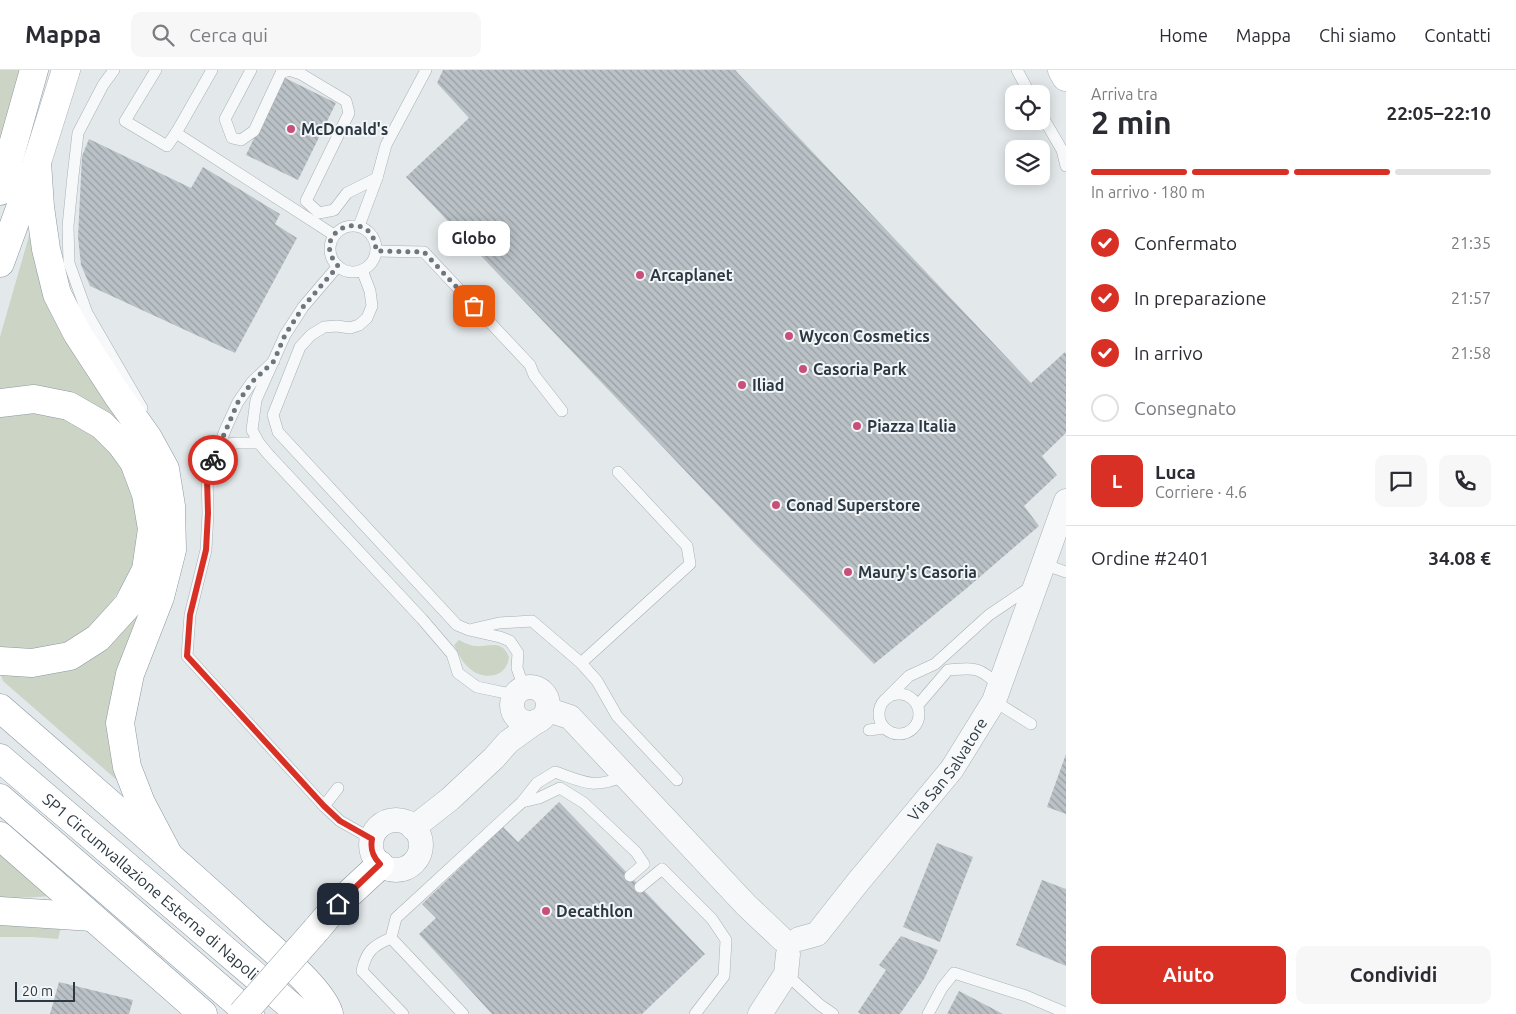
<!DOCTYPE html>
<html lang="it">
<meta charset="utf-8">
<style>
:root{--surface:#fff;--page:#f7f7f7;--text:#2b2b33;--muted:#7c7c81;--line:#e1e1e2;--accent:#d93025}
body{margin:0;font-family:Ubuntu,sans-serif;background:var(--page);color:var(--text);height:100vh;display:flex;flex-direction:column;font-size:19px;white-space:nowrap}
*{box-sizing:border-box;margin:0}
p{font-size:16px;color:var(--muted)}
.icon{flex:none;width:28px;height:28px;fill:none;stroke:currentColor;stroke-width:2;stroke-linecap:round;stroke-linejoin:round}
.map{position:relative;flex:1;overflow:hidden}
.panel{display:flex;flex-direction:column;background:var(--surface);width:450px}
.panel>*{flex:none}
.controls{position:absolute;left:1005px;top:15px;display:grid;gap:10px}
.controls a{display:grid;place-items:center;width:45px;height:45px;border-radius:10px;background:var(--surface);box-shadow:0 2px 12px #0003;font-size:25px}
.scale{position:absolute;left:15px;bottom:12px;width:60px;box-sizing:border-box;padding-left:5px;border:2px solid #2c3942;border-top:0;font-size:14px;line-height:18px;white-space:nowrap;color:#2c3942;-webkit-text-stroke:4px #f3f6f8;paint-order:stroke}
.pin{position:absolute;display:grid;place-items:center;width:42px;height:42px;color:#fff;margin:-21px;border-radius:10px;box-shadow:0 2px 8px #0006}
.courier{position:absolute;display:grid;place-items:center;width:50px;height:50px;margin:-25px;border:4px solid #d93025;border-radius:50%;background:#fff;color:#222;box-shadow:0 1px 6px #0007}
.bubble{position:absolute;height:35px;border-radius:10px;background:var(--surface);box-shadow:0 2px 12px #0003;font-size:16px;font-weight:700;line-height:35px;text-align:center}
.overview em{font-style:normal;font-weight:700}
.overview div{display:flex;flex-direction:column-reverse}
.overview{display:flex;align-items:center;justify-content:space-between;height:85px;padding:0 25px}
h1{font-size:32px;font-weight:700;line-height:38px}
.bar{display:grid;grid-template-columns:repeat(4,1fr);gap:8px 5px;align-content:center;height:60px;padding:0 25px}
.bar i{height:6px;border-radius:4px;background:var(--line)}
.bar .active{background:var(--accent)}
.bar p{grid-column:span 4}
.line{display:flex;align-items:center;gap:12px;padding:0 25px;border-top:1px solid var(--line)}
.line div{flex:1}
.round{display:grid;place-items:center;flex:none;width:52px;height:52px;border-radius:10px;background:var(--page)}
ol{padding:0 25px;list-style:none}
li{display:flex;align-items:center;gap:15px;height:55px}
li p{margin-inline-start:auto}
li .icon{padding:5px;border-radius:50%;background:var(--accent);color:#fff;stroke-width:4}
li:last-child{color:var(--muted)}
li i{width:28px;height:28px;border:2px solid var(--line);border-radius:50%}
.button{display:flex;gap:10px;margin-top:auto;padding:10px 25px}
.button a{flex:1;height:58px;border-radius:10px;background:var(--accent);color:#fff;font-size:20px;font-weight:700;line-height:58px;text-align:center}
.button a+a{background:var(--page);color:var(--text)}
header{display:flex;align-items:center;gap:30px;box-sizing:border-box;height:70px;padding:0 25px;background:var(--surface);border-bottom:1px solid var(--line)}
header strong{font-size:24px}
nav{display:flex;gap:28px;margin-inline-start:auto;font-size:18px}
.search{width:350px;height:45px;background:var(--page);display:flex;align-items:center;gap:12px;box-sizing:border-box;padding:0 18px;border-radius:10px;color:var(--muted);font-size:19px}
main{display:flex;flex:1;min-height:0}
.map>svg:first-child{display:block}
.green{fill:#ccd4c5}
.building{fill:url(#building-back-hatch)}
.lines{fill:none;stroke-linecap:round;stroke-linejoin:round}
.lane-casing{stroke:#a8b0b5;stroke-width:12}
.street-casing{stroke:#a8b0b5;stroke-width:25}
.secondary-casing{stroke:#a8b0b5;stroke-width:29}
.highway-casing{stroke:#8b98a1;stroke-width:29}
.lane{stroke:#f6f8f9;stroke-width:11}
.street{stroke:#f6f8f9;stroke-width:24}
.secondary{stroke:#fff;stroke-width:28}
.highway{stroke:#fff;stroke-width:28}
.highway-bridge-casing{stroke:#8b98a1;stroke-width:29;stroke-linecap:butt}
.highway-bridge{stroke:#fff;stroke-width:28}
.done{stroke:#6c767d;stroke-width:5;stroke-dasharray:0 9}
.route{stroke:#d93025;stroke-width:6}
.poi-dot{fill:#c94f7b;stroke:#f3f6f8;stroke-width:2}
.labels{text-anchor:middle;stroke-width:4;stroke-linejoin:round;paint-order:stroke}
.poi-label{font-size:16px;font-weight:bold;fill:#2c3942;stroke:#f3f6f8;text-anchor:start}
.street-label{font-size:16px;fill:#2c3942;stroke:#f3f6f8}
</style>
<header>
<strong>Mappa</strong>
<div class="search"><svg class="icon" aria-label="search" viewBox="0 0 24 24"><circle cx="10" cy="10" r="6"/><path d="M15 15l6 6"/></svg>Cerca qui</div>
<nav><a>Home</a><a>Mappa</a><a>Chi siamo</a><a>Contatti</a></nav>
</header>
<main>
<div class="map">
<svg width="1066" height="944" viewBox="0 0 1066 944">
<defs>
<pattern id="building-back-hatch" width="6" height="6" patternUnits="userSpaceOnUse" patternTransform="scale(1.25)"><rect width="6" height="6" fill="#bbc2c7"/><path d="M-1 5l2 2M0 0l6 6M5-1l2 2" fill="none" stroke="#989fa3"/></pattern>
</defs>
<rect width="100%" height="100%" fill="#e3e8eb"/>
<g class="green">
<path d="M0,0h25l-25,86z"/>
<path d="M31,159l100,203 -131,-41v-54z"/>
<path d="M43,341l34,11 29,22 20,28 13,48 -3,33 -5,16 -7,14 -17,26 -17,20 -18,11 -23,8 -27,3 -22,-3v-236z"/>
<path d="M147,523l-29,188 -115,-100 -3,-10 19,2z"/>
<path d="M459,570c4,2 8,4 11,5 17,5 30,-9 39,12 -2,21 -26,24 -40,11 -7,-6 -11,-15 -15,-23z"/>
<path d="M0,780l53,46 -53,3z"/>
<path d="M0,855l61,2 -3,12 -25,-2h-33z"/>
</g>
<g class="building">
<path d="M443,0h292l296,313 34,-31 1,2v79l-24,23 15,19 -33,31 15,20 -72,62 -93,76 -120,-121 -348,-366 63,-59 -32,-35z"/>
<path d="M283,7l53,26 -38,77 -52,-25z"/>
<path d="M89,69l102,49 12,-21 77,47 -5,10 22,14 -62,115 -145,-67 -9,-21 -3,-28 4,-81z"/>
<path d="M1066,684v60l-19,-7z"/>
<path d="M559,732l146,152 -63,60h-150l-73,-80 17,-16 -14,-14 81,-77 15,15z"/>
<path d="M937,773l36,14 -33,85 -37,-15z"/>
<path d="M1042,810l24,9v77l-50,-21z"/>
<path d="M901,866l37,14 -14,29 -24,35h-39l-3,-2 28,-42 -7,-5z"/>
<path d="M59,912l74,18 -4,14h-79z"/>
<path d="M959,921l44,23h-56z"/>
</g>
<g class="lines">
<defs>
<g id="lane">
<path d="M114,0l-11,15 -25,48 -5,43 -5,50 1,37 18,50 55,95"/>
<path d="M156,0l-31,51 42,25 9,-13 36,-63"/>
<path d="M251,0l-26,49 7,19 9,2 13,-9 27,-58 8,-3"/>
<path d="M289,0l12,4 45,27 3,12 -43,88 13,12 15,-3 13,-17 30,-15"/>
<path d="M1017,0l13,24"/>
<path d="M1041,44l21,36 4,16"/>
<path d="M176,63l158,102"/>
<circle cx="353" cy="179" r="23"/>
<path d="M359,156l18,-48 9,-33 40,-75"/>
<path d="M376,181l48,1 106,113 4,10 28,36"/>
<path d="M338,196l-35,41 -18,28 -29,65 -4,30 7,13 9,11 154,165 30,35 6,19 19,14 38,8"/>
<path d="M362,200l8,21 2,15 -5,12 -8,7 -9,3 -13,-2 -13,1 -13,8 -11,12 -27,68 5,17 179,193 12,5 31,7 10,4 8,12 -1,15 7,20"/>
<path d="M274,291l-22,21 -14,20 -12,26 -19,49 1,36 -2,37 -16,65 -3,41 137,150 16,15 32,18"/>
<path d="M216,381l11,-7 10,-1h22"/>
<path d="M1043,494l23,8"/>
<path d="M473,559l26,-6 33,-2 49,42 109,-99 -3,-18 -69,-74"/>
<path d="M581,593l16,18 20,35 60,64"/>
<circle cx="899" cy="644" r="20"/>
<path d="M889,626l20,-20 26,-12 54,-49 43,-29"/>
<path d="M994,631l37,23"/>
<path d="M918,635l30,-35c27,-2 31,-4 51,16"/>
<path d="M869,660l15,-2"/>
<path d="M522,732l17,-4 21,-10 24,15 52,49 8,12 -14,12"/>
<path d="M324,736l14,-18"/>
<path d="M640,817l22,-18 50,50 14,21 -2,36 -29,38"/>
<path d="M391,868l5,-20 126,-116 15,-19 18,-11c31,11 38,17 70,4"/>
<path d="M786,904l34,31 13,9"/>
<path d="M403,944l-41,-43c4,-19 10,-25 29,-33l72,76"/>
<path d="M928,944l14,-26 12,-15 72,23 40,17"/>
</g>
<g id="street">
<circle cx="530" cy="635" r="18"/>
<path d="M548,640l22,7 176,188 36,34"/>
<circle cx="396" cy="775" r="25"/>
<path d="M413,758l37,-29 44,-41 14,-16 29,-21"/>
<path id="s1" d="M799,869l18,-5 41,-52 94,-113 42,-68 72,-200"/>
<path d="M760,944l26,-40 2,-20"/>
</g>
<g id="secondary">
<path d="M1062,0l4,7"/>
<path d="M37,92l29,-92"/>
</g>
<g id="highway">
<path d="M37,92l3,45 6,42 11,45 20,39 41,63 30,42 17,31 6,37 1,44 -12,47 -30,77 -10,49 7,44 14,36 28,53"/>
<path d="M0,121l34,-121"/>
<path d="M0,193l34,-93"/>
<path d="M0,333l34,-4 35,7 33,19 19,19 13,18 12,32 6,35 -6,41 -18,35 -30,33 -28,18 -38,7 -32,-2"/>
<path d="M0,638c83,72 166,144 247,218 21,20 75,62 82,88"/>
<path id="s2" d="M0,688l300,256"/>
<path d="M0,728l250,216"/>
<path d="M0,766l203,178"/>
<path d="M0,841l92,6"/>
<path d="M316,860l22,-26 42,-39"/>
</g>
</defs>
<use href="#lane" class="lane-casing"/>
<use href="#street" class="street-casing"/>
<use href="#secondary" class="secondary-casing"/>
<use href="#highway" class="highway-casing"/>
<use href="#lane" class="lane"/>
<use href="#street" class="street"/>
<use href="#secondary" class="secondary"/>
<use href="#highway" class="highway"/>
<defs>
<path id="highway-bridge" d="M242,944l74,-84"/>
</defs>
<use href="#highway-bridge" class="highway-bridge-casing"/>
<use href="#highway-bridge" class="highway-bridge"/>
</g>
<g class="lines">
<path class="done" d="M213,390l25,-58 14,-20 22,-21 11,-26 18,-28 35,-41c-32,-36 36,-62 38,-15l48,1 50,54"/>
<path class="route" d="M213,390l-6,17 1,36 -2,37 -16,65 -3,41 137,150 16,15 32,18c-2,11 1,18 8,25l-42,40"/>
</g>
<g class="poi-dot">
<circle cx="291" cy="59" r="5"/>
<circle cx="640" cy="205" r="5"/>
<circle cx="789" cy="266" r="5"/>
<circle cx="803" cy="299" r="5"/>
<circle cx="742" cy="315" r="5"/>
<circle cx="857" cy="356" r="5"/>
<circle cx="776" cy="435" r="5"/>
<circle cx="848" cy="502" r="5"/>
<circle cx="546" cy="841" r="5"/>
</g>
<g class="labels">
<g class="poi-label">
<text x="301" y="65">McDonald's</text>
<text x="650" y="211">Arcaplanet</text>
<text x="799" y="272">Wycon Cosmetics</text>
<text x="813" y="305">Casoria Park</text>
<text x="752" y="321">Iliad</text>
<text x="867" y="362">Piazza Italia</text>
<text x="786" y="441">Conad Superstore</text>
<text x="858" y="508">Maury's Casoria</text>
<text x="556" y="847">Decathlon</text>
</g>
<g class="street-label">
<text dy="6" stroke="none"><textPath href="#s1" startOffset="229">Via San Salvatore</textPath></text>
<text dy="6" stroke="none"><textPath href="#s2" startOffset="198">SP1 Circumvallazione Esterna di Napoli</textPath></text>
</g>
</g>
</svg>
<div class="controls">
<a><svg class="icon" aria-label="locate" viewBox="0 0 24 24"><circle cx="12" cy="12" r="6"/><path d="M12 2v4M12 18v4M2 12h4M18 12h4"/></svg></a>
<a><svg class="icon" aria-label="layers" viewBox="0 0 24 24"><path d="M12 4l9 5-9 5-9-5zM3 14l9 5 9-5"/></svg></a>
</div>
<div class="scale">20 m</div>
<div class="pin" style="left:474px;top:236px;background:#ea580c"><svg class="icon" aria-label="bag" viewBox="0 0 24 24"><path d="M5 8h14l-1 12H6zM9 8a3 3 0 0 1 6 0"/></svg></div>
<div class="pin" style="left:338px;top:834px;background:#1f2937"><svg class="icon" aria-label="home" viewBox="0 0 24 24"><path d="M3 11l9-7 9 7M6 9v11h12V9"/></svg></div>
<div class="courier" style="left:213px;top:390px"><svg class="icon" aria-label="bike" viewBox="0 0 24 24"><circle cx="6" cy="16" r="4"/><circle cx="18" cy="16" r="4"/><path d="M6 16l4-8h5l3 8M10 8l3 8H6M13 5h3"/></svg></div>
<div class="bubble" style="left:438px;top:151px;width:72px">Globo</div>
</div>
<section class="panel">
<div class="overview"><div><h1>2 min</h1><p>Arriva tra</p></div><em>22:05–22:10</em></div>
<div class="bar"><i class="active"></i><i class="active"></i><i class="active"></i><i></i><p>In arrivo · 180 m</p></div>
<ol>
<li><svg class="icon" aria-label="check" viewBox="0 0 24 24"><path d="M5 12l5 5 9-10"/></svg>Confermato<p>21:35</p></li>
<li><svg class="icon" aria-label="check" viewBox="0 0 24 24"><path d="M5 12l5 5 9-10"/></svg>In preparazione<p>21:57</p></li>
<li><svg class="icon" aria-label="check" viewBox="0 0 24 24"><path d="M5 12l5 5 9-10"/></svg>In arrivo<p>21:58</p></li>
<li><i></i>Consegnato</li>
</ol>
<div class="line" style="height:90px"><b class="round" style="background:var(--accent);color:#fff">L</b><div><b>Luca</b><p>Corriere · 4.6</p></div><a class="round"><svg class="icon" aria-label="chat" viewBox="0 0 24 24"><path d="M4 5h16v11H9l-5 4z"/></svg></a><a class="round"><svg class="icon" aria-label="phone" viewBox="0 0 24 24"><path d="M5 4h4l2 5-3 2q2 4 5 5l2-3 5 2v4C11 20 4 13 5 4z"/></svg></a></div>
<div class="line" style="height:65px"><div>Ordine #2401</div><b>34.08 €</b></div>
<div class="button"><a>Aiuto</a><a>Condividi</a></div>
</section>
</main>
